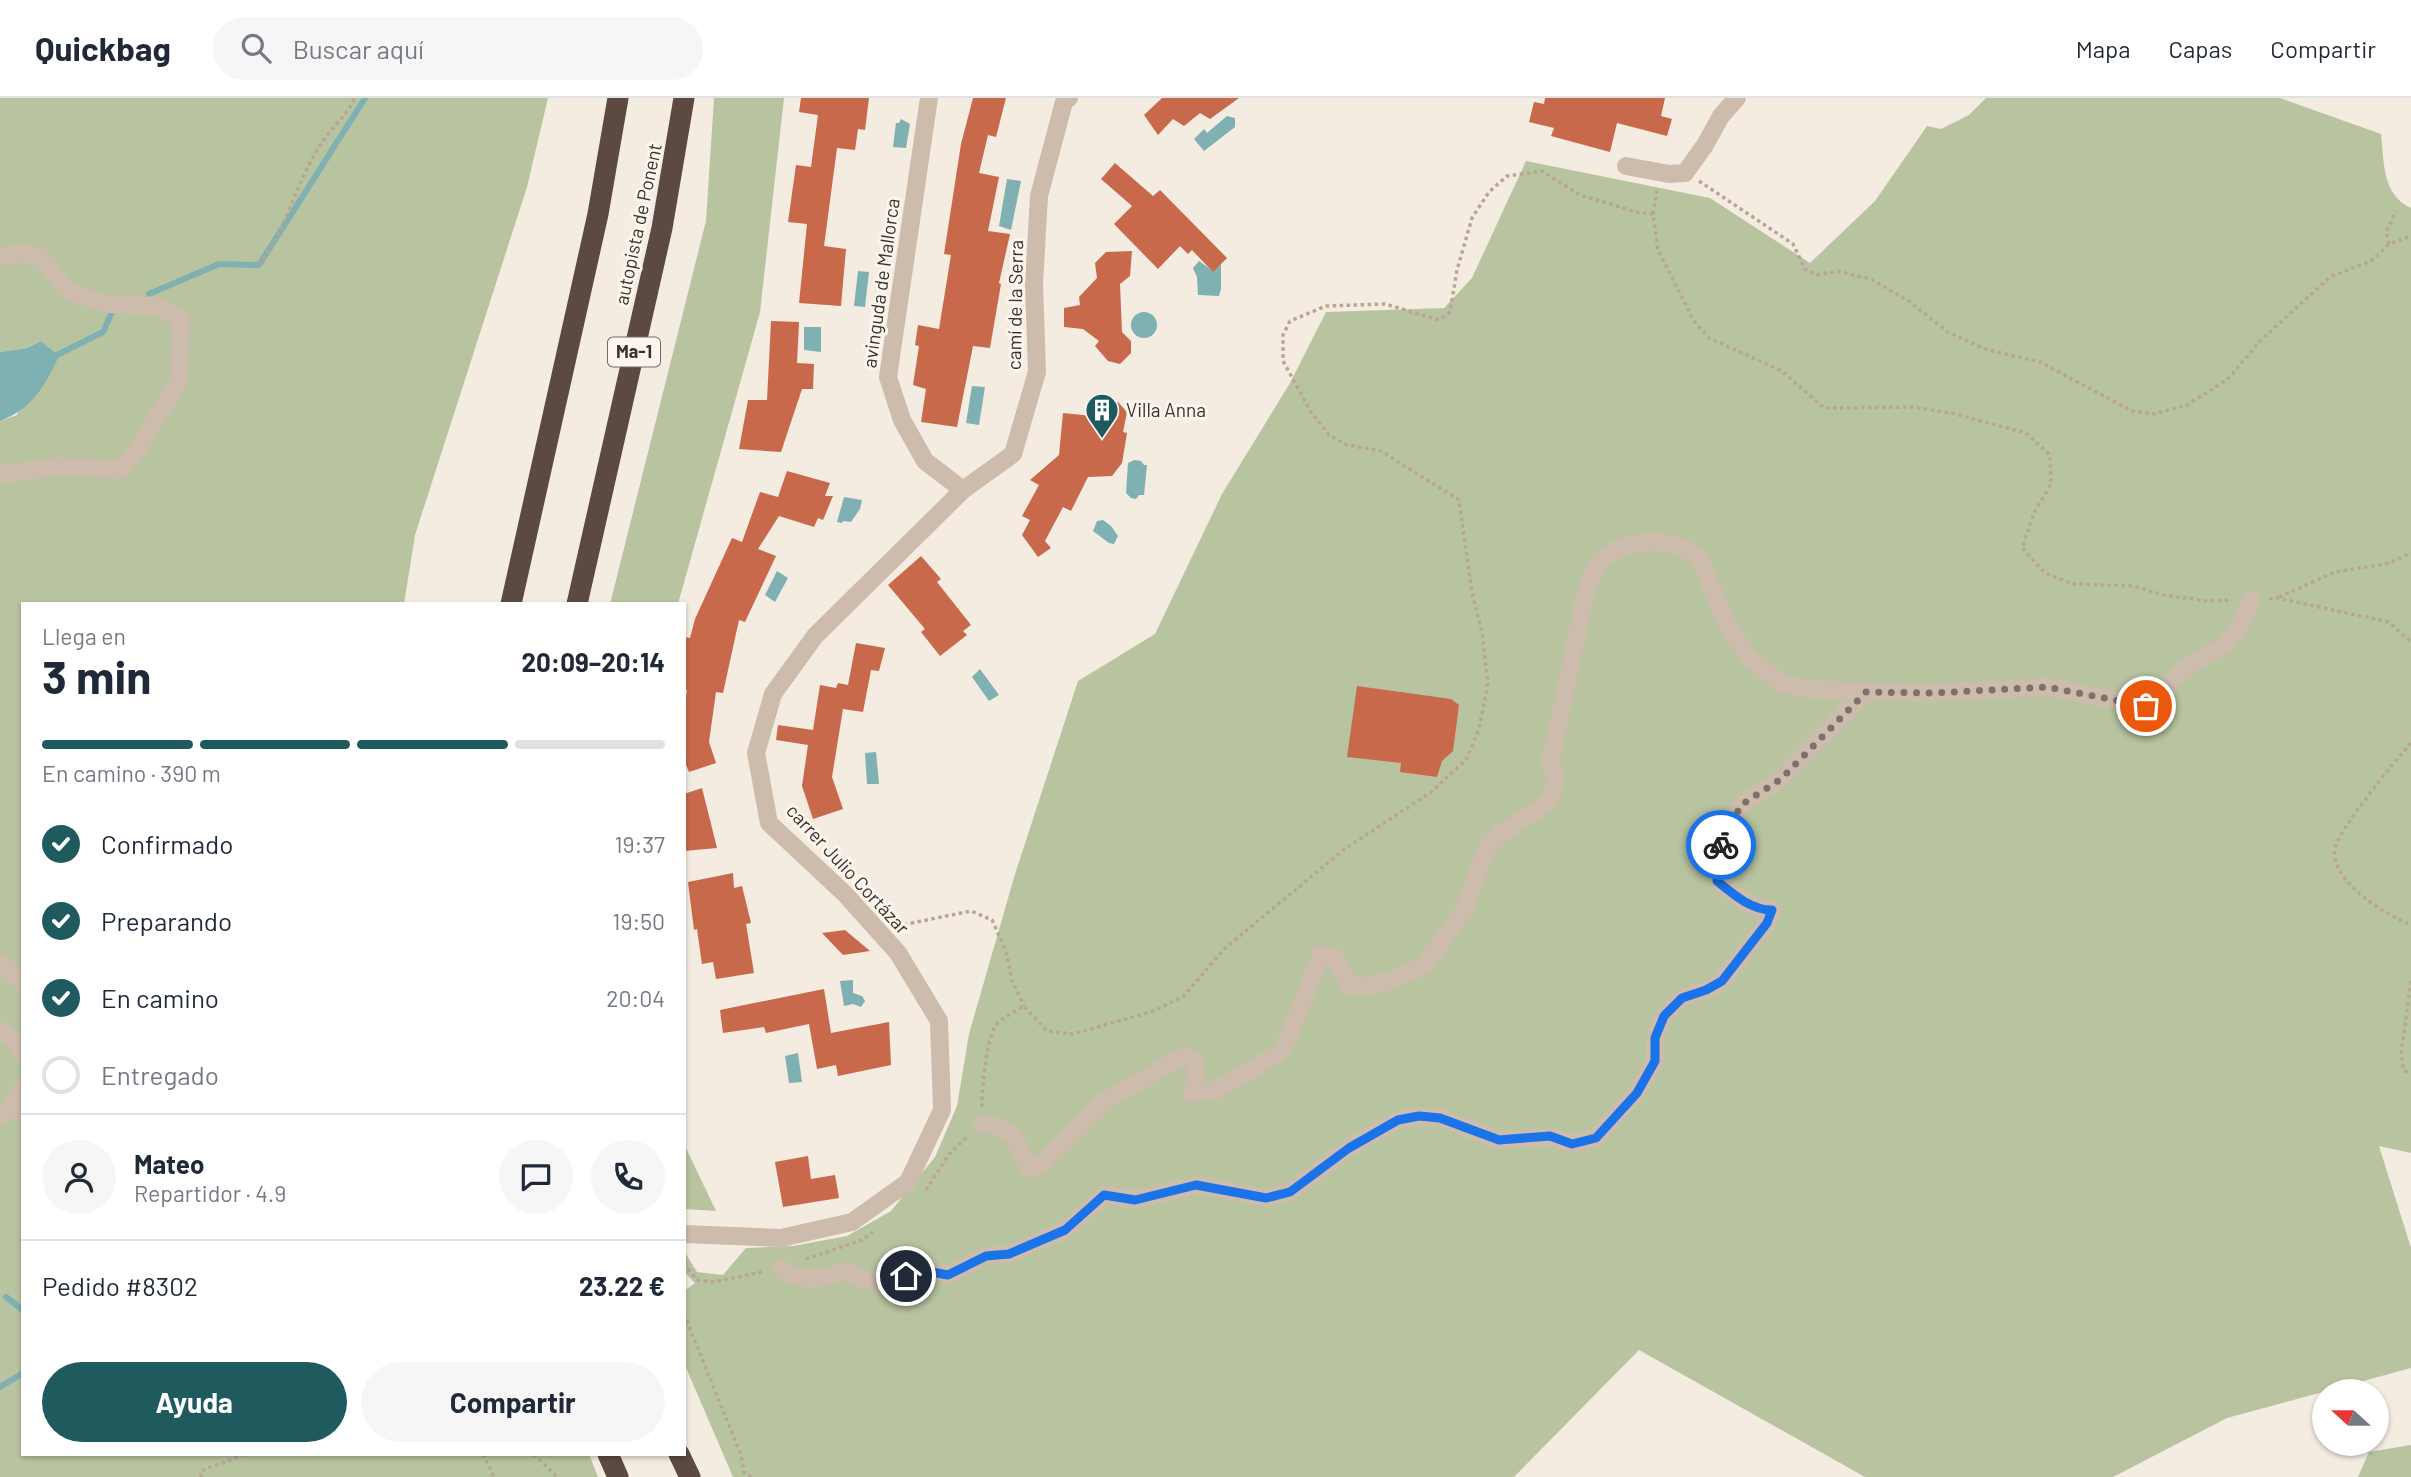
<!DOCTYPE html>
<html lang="es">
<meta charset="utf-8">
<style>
:root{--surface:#fff;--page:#f6f6f7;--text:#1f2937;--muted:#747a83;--line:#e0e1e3;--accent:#1f5a5e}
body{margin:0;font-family:Barlow,sans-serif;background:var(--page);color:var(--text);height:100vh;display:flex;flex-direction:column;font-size:26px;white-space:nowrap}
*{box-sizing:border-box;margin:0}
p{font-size:23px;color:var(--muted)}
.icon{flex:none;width:38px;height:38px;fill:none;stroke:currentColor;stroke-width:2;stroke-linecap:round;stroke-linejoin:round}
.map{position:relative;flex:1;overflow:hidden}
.panel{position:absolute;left:21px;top:504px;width:665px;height:854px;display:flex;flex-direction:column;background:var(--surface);border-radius:0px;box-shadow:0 2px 5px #0004}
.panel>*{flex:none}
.needle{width:46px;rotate:291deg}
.controls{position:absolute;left:2312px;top:1281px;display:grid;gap:14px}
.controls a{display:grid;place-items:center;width:77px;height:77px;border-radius:50%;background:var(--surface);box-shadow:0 2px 5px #0004;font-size:35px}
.pin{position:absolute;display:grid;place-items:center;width:60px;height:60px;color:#fff;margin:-30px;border:4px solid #fff;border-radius:50%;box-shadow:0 2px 7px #0007}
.courier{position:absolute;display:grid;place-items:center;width:70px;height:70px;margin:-35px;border:5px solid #1a73e8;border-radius:50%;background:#fff;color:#222;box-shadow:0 2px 9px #0007}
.summary em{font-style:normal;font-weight:700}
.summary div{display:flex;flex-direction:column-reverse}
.summary{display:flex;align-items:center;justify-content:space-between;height:119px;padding:0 21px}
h1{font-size:46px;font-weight:700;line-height:52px}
.bar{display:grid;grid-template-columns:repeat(4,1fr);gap:10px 7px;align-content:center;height:84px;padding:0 21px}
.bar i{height:9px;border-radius:5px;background:var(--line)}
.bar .active{background:var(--accent)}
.bar p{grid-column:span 4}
.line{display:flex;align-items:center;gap:18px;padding:0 21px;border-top:2px solid var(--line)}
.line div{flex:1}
.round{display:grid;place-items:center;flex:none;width:74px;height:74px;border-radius:37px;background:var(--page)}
ol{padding:0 21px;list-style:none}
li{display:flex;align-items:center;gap:21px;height:77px}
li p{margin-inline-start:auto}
li .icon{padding:7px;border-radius:50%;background:var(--accent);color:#fff;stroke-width:4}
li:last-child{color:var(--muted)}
li i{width:38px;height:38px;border:4px solid var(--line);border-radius:50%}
.cta{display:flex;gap:14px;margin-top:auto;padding:14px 21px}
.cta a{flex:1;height:80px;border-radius:42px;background:var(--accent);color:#fff;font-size:28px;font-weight:700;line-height:80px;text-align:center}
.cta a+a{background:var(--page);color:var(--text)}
header{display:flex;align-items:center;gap:42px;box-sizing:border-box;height:98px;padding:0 35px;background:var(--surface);border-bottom:2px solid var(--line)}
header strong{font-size:33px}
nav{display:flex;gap:38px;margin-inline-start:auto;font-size:24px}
.search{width:490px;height:63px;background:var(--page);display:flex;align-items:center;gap:18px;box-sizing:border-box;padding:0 24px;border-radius:38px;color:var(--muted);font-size:26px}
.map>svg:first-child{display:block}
.green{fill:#b8c4a0}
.water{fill:#7fb0b2}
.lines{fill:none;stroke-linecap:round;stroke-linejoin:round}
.stream{stroke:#7fb0b2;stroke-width:6}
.building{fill:#c8694b}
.path{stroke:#b9a596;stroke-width:3.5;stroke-dasharray:3.5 3.5;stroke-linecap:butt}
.minor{stroke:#cdbbac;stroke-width:18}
.highway{stroke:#5c4a42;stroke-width:21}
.done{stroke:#7c716b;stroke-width:7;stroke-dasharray:0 12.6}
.route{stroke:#1a73e8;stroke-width:9}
.labels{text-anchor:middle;stroke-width:6;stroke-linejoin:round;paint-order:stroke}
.shield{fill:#fbf5ee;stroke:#756b66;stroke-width:2}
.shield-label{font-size:18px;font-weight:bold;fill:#3b302b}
.street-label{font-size:19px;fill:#3b302b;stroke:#fbf5ee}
.poi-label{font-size:19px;fill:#3b302b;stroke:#fbf5ee;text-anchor:start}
</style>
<header>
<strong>Quickbag</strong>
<div class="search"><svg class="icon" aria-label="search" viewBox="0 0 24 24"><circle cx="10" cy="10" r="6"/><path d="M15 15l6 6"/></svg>Buscar aquí</div>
<nav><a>Mapa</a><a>Capas</a><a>Compartir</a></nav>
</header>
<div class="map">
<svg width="2411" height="1379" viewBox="0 0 2411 1379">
<rect width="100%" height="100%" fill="#f4ebe1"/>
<g class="green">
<path d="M0,0h548l-21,89 -112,348 -11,69h-381v850h566l9,23h-598v-1056l17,-6 24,-74 -14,7 -27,4z"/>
<path d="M714,0h70l-24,214 -82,292h-68l96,-383z"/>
<path d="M1986,0h294l101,36c3,27 1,61 30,74v945l-32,-7 32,102v120l-184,50 -114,59h-248l-226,-127 -125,127h-781l-49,-114v-72l11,-8 -11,-11v-21l13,21 26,3 23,-27 47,-2 54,-10 44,-25 44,-54 22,-51 12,-72 46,-160 63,-193 77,-47 67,-140 68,-111 36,-71 118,-4 28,-30 54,-117 184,37 100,65 65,-62 52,-75 14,3 28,-14z"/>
<path d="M684,1046l32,67 -32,-2z"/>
<path d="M2411,1347v32h-53l11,-25z"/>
</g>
<g class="water">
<path d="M1227,18l8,2v9l-31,24 -10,-12 10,-10 3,4z"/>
<path d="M901,21l9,5 -4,24 -13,-1 3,-24h3z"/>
<path d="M1007,81l14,2 -10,49 -12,-4z"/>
<path d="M1199,163l14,10 8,-7v25l-2,7 -21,-1 -1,-18 -4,-9z"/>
<path d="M858,173l11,1 -4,35 -11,-1z"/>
<circle cx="1144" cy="227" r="13"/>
<path d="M804,229h17v25l-17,-2z"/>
<path d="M41,243l18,15c-14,30 -27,53 -59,65v-69l27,-4z"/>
<path d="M972,288l13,1 -6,38 -13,-2z"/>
<path d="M1134,362l7,1 3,4h3l-3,30h-5l-3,4 -5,-1 -5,-5 2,-30z"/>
<path d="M844,399l18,3 -2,9 -9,13 -8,-1 -1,2 -5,-1z"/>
<path d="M1103,422l8,6 7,10 -4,8 -5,-1 -16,-12 4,-10z"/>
<path d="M777,473l11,7 -13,24 -10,-7z"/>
<path d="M980,571l19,26 -10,6 -17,-24z"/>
<path d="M876,654l3,32h-12l-2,-31z"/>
<path d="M853,882v13l9,3 3,5 -4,6 -8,-3 -9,2 -4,-25z"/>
<path d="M798,955l4,29 -13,1 -4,-27z"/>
</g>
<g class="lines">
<g class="stream">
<path d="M149,196l70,-30 40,1 106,-167"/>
<path d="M53,259l50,-25 10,-22"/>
<path d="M6,1199l17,13"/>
<path d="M0,1289l23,-14"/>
</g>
</g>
<g class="building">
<path d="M801,0h68l-4,32 -7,-1 -3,21 -18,-2 -13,98 22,3 -5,57 -42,-3 8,-79 -19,-2 8,-57 15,2 7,-52 -19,-3z"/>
<path d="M973,0h33l-10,39 -8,-2 -9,38 20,4 -11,54 22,3 -11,49 2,1 -11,64 -17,-2 -16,81 -36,-5 5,-33 -13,-4 6,-39 -4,-1 3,-20 21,4 12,-74 -7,-1 17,-110z"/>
<path d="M1162,0h77l-29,21 -10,-6 -16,13 -11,-7 -15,16 -14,-20z"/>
<path d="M1545,0h120l-4,18 11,3 -5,17 -50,-13 -7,29 -59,-16 3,-8 -25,-6 5,-20 10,2z"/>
<path d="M1115,65l38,33 7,-6 67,68 -14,14 -21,-22 -4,4 -8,-8 -22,23 -44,-45 18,-18 -31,-27z"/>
<path d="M1132,153l-2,25 -10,8 2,48 9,9v12l-11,11 -12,-3 -13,-15 4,-5 -16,-12 -19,-2v-19l16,-3 -1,-8 18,-19 -2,-15 11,-11z"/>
<path d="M771,223l28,1 -2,41 17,1 -1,25h-11l-21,63 -42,-3 9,-49h19z"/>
<path d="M1103,304h15l9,10 -4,20 4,1 -5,30 -10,13 -24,1 -17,34 -8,-4 -18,34 6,7 -13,9 -16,-22 8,-15 -8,-4 17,-31 -9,-5 29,-25 4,-42 29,3 1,-8z"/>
<path d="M787,373l43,12 -5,13h8l-10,24 -5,-2 -4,9 -35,-11 -21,33 18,7 -31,66 -6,-2 -16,73 -7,-1 -7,50 7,21 -27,9 -5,-12v-49l3,-21 -3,-1v-52l6,1 5,-19 37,-81 10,4 18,-50 18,5z"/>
<path d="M921,458l20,23 -4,3 34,43 -8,6 4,4 -27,21 -19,-24 4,-3 -37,-44z"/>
<path d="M856,545l29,5 -6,23 -8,-1 -8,42 -20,-3 -11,68 11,32 -30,10 -11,-33 6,-41 -32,-5 2,-15 35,5 7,-45 16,3 2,-5 10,2z"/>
<path d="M1357,588l94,13 8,6 -6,46 -11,10 -5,16 -37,-5 1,-9 -54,-6z"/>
<path d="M702,690l15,60 -33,3v-57z"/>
<path d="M733,775l1,15 8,-2 9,37 -5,1 8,49 -38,6 -3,-17 -11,2 -5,-35 -3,1 -6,-48z"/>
<path d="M845,832l25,21 -27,4 -21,-22z"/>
<path d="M824,891l7,44 58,-11 2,43 -53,11 -2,-11 -19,4 -8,-45 -43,9 -2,-6 -41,6 -3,-23z"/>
<path d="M808,1058l3,23 24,-4 4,23 -56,9 -8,-45z"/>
</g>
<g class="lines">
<g class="path">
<path d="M1699,83l94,63 12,25 12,6 21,-4 35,9 37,22 38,30 37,17 55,13 92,49 22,3 33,-9 41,-26 32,-38 70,-64 41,-16 18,-17 22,-8"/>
<path d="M1657,92l-4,24 5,36 36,71 15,17 73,33 42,37 90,-1 41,7 71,19 24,22 1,29 -17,29 -12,35 23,25 27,11 62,2 29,9 45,6 22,-1"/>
<path d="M2389,146l-3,-12 10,-21"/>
<path d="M259,167c30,-38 38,-91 69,-131 9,-12 22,-22 26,-36"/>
<path d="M2279,499l56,-25 55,-9 21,-10"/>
<path d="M2269,501l8,-1 112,24 22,20"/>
<path d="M2411,645c-15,16 -73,88 -76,105 -6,33 51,67 76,77"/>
<path d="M897,828l74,-15 21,9 14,31 6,29 12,26"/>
<path d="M2411,883l-10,73 3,17 7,1"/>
<path d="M982,1009c0,-19 4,-67 14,-82 5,-7 20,-14 28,-19l23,25 26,3 81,-23 30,-15 40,-47 122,-101 84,-55 36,-33 13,-31 9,-46 -6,-51 -10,-39 -13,-93 -78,-49 -34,-6 -18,-10 -18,-23 -28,-51v-26l7,-14 36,-15 59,-2 54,16 11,-8 7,-42 15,-52 17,-26 18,-16 35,-5 38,24 60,18 13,1"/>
<path d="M926,1092l24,-37 18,-17"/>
<path d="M806,1161l56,-19 11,-8"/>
<path d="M684,1165l13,17 17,2 48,-10"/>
<path d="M684,1216l57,141 3,17 7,5"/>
<path d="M483,1356l11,23"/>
<path d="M534,1356l23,23"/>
<path d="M201,1379v-6l45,-17"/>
</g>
<g class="minor">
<path d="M929,0l-41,279 14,43 23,41 38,29"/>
<path d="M1626,68l43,8 16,-1 20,-28 16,-29 16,-18"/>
<path d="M0,159l23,-4 18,4 27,34 39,13 51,2 23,14 -2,61 -41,68 -18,21 -62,-4 -48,8 -10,-1"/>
<path d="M0,864l23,21"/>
<path d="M0,932l12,8 11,16"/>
<path d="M12,1008l11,-20"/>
<path d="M0,1018l12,-10 11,8"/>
<path d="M982,1026c34,4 33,15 46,43h10l67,-66 71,-41 11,-4 8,6 2,12 -5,20 27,-5 60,-36 11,-19 31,-80 14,3 15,29h19l20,-5 35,-15 40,-56 23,-62 12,-13 51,-34 6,-21 -6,-17 37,-176 14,-28 20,-12 32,-6 28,5 19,13 27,66 22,32 33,27 28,5 56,3"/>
<path d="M684,1136l97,4 71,-16 56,-40 34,-72 -3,-89 -41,-68 -53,-59 -76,-71 -13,-70 17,-59 42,-58 148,-146 50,-36 24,-82 -3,-88 5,-88 25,-94 5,-4"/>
<path d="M780,1170c22,16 42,11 66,3l15,8 26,3 39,-11 22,4 38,-19 23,-2 56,-24 39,-35 31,5 61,-15 70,13 24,-6 59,-44 49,-28 21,-4 21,2 59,22 52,-3 21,7 24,-7 41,-45 18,-31v-23l9,-22 18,-18 24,-8 16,-9 45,-58 5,-13c-21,0 -39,-16 -54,-29l1,-33 22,-43 40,-26 85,-87 67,1 114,-6 99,19 43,-41 34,-19 18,-21 10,-25"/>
</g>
<g class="highway">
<path d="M511,506l87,-390 20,-116"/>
<path d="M577,506l85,-376 22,-130"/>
<path d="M608,1356l10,23"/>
<path d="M679,1356l11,23"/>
</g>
</g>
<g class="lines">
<path class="done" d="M1721,747l20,-40 40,-26 85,-87 67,1 114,-6 99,19"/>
<path class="route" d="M906,1178l20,-5 22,4 38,-19 23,-2 56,-24 39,-35 31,5 61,-15 70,13 24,-6 59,-44 49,-28 21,-4 21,2 59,22 51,-4 22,8 24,-6 41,-45 18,-32v-23l9,-22 18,-18 24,-8 16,-9 45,-58 5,-13c-21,0 -39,-16 -55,-29l4,-36"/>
</g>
<defs>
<symbol id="building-pin" viewBox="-11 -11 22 30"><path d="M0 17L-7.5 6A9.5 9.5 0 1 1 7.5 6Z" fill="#1f5a5e" stroke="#fbf5ee"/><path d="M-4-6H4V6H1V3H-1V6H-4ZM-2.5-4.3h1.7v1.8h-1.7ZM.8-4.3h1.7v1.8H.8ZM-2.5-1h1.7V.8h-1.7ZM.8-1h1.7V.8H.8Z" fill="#fff"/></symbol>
</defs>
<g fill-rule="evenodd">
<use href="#building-pin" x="1083" y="293" width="38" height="52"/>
</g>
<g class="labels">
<rect class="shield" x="608" y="239.5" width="52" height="29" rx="5"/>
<g class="shield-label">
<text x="634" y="260">Ma-1</text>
</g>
<g class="street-label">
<text transform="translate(638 126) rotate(-78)" y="7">autopista de Ponent</text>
<text transform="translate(881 185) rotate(-82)" y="7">avinguda de Mallorca</text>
<text transform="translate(1015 207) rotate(-89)" y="7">camí de la Serra</text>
<text transform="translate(848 771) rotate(47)" y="7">carrer Julio Cortázar</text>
</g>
<g class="poi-label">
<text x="1126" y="319">Villa Anna</text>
</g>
</g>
</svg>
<div class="controls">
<a><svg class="needle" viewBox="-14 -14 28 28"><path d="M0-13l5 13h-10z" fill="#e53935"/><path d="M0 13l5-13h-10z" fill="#747a83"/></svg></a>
</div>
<div class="pin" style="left:2146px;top:608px;background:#ea580c"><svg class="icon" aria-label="bag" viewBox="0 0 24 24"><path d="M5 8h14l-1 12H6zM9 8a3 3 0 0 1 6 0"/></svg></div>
<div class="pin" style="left:906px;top:1178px;background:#1f2937"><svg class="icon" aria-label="home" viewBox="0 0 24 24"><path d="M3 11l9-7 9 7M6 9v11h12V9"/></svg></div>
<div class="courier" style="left:1721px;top:747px"><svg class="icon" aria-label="bike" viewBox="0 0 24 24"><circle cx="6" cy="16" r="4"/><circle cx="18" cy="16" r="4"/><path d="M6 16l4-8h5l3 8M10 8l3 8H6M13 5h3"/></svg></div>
<section class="panel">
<div class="summary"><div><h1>3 min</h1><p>Llega en</p></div><em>20:09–20:14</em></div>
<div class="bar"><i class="active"></i><i class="active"></i><i class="active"></i><i></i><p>En camino · 390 m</p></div>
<ol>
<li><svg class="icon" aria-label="check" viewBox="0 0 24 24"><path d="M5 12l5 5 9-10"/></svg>Confirmado<p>19:37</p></li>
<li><svg class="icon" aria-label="check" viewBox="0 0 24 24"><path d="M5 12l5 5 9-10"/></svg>Preparando<p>19:50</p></li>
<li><svg class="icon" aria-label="check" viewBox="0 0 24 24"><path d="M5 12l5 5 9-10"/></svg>En camino<p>20:04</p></li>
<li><i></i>Entregado</li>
</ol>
<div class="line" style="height:126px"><a class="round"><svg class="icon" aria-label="person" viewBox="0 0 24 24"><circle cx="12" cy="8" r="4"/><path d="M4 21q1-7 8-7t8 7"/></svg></a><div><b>Mateo</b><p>Repartidor · 4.9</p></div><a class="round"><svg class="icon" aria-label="chat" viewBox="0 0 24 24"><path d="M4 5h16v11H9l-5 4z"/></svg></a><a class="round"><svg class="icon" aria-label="phone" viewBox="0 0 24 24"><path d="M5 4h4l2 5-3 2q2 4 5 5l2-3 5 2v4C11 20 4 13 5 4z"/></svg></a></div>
<div class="line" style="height:91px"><div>Pedido #8302</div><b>23.22 €</b></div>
<div class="cta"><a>Ayuda</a><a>Compartir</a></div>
</section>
</div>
